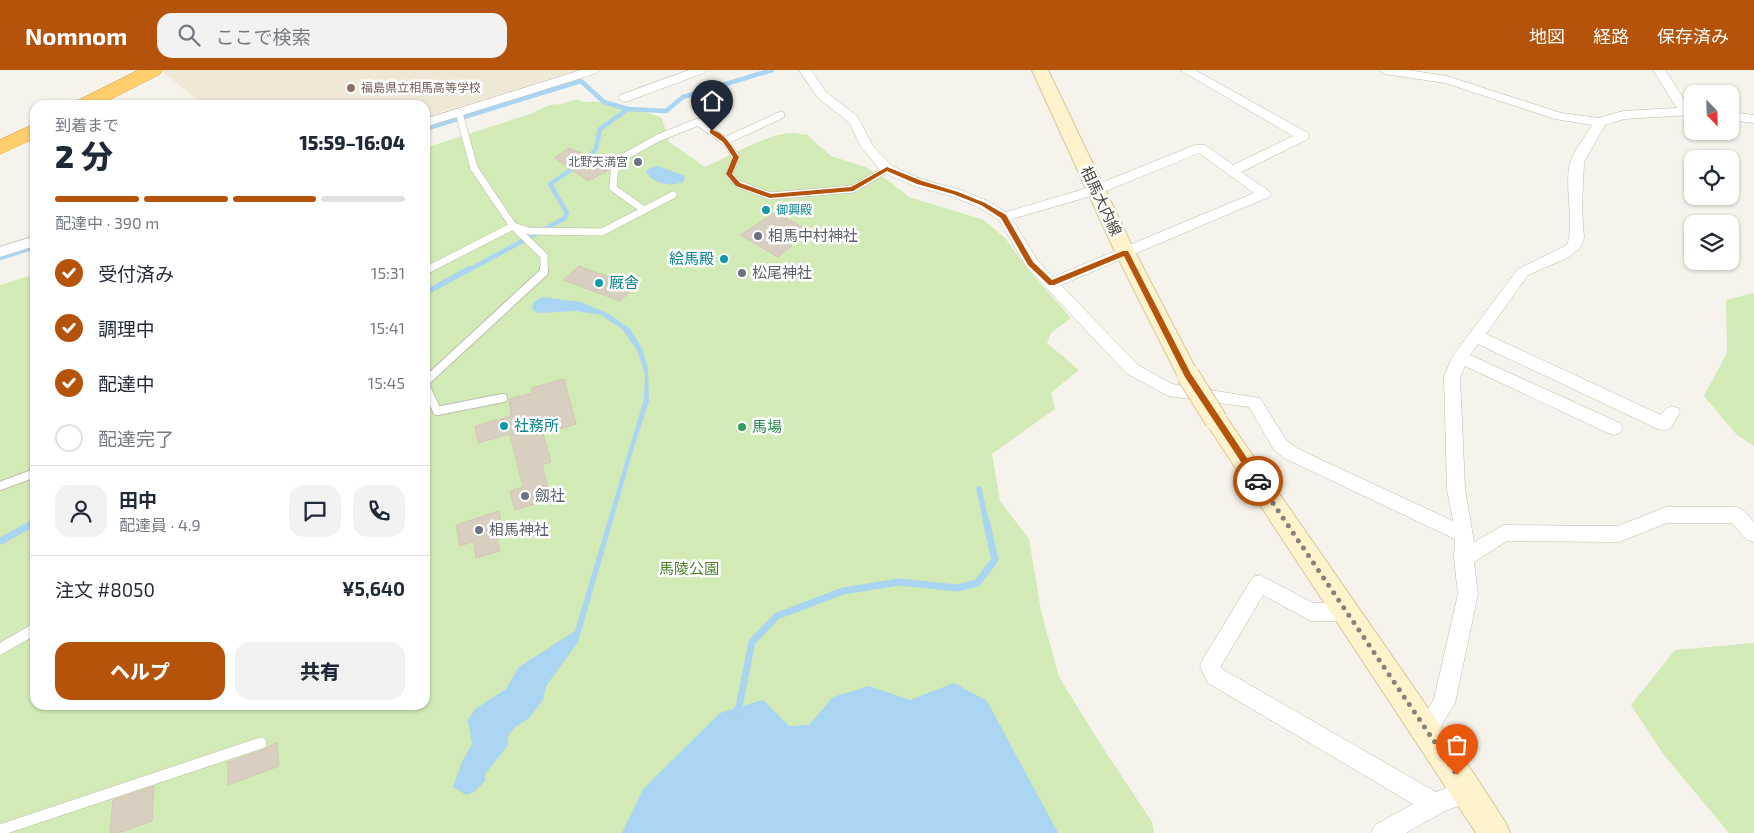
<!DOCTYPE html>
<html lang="ja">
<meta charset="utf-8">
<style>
:root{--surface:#fff;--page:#f2f2f3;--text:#1f2937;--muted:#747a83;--line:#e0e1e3;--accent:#b45309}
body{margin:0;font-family:"Exo 2","Noto Sans JP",sans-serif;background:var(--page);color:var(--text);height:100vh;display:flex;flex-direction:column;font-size:19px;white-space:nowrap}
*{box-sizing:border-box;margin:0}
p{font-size:16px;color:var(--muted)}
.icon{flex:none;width:28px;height:28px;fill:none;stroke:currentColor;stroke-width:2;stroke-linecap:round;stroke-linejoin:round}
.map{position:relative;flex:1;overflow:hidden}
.side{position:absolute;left:30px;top:30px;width:400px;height:610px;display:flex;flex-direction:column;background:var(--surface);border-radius:15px;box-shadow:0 1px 4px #0004}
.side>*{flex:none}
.needle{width:32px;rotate:157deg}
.controls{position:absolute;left:1684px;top:15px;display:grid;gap:10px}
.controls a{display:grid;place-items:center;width:55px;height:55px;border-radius:10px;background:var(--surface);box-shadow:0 1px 4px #0004;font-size:25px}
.pin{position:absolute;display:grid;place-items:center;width:42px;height:42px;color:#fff;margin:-51px -21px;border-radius:50% 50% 50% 0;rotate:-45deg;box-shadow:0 0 5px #0007}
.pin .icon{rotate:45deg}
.courier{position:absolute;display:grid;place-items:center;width:50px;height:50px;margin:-25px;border:4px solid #b45309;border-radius:50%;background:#fff;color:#222;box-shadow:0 1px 6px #0007}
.headline em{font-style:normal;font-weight:800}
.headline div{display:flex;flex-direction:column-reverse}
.headline{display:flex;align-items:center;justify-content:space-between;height:85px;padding:0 25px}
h1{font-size:32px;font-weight:800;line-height:38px}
.bar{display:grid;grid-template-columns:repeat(4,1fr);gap:8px 5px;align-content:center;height:60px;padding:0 25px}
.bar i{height:6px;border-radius:4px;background:var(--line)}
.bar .active{background:var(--accent)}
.bar p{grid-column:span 4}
.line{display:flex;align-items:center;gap:12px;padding:0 25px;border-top:1px solid var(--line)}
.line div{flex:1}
.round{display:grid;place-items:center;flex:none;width:52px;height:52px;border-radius:15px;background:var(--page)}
ol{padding:0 25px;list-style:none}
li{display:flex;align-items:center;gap:15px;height:55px}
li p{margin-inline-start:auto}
li .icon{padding:5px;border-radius:50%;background:var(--accent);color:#fff;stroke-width:4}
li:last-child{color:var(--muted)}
li i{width:28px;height:28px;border:2px solid var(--line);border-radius:50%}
.button{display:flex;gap:10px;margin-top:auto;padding:10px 25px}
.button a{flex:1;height:58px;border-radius:15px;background:var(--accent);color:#fff;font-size:20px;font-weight:800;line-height:58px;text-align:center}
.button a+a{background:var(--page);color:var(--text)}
header{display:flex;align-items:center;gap:30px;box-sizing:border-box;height:70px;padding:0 25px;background:var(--accent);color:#fff}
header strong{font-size:24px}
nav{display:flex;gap:28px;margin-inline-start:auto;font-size:18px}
.search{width:350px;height:45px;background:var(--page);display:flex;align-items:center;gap:12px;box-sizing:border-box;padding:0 18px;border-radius:15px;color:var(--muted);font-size:19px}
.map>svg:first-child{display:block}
.education{fill:#efe8d6}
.green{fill:#d2eab5}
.water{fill:#a9d4f2}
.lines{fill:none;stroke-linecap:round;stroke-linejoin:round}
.stream-far2{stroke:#a9d4f2;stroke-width:4.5}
.stream-far1{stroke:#a9d4f2;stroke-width:5.5}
.stream{stroke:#a9d4f2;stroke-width:7}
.building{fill:#d8cfc1;stroke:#d3c7b4}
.lane-far2-casing{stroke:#c2bbae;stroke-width:8}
.lane-far1-casing{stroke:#c2bbae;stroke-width:10}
.lane-casing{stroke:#c2bbae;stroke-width:12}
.street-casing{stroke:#c2bbae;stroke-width:1}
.secondary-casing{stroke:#d6c79b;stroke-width:2}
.highway-casing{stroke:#e0a43c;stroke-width:1}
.lane-far2{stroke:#fff;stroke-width:7}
.lane-far1{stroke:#fff;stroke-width:8}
.lane{stroke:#fff;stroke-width:11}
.street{fill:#fff;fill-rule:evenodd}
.secondary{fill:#fff3cd;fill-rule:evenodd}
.highway{fill:#ffcf6e;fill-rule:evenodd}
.secondary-bridge-casing{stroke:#d6c79b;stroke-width:24;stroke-linecap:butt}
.secondary-bridge{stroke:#fff3cd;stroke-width:22}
.route{fill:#b45309}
.done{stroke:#878178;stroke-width:5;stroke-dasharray:0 9}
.education-dot{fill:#8d6e63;stroke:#fff;stroke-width:2}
.worship-dot{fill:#6b7280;stroke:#fff;stroke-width:2}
.culture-dot{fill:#0f9aa8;stroke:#fff;stroke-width:2}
.leisure-dot{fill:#2e9e5b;stroke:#fff;stroke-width:2}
.labels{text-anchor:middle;stroke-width:5;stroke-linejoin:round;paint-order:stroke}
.far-education-label{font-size:12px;fill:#785e54;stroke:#fff;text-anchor:start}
.far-worship-label{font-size:12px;fill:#5b616d;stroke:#fff;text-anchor:end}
.far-culture-label{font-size:12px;fill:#0d838f;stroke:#fff;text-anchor:start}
.street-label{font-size:15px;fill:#4b4439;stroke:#fff}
.worship-label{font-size:15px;fill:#5b616d;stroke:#fff;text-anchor:start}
.culture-label{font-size:15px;fill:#0d838f;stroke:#fff;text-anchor:start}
.leisure-label{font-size:15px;fill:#27864d;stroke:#fff;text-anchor:start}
.park-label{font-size:15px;fill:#4a7f2a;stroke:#fff}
</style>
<header>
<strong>Nomnom</strong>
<div class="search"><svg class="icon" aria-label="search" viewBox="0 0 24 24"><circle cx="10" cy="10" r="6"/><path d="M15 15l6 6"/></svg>ここで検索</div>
<nav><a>地図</a><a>経路</a><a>保存済み</a></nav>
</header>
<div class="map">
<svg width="1754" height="763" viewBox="0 0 1754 763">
<rect width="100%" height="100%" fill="#f6f3ec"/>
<path class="education" d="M165,0h413l-153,47v-12h-221l-42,-34z"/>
<g class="green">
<path d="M577,29c7,5 14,2 23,3 21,2 41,8 62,16l7,24 36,25c23,-10 76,-42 98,-32l3,-1 25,22 34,11 21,12 23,18 75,23 21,18 26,35 40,45 -20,15 -4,10 32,27 -28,23 4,16 -63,45 8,47 29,38 12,72 18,66 44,71 49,74 2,11h-1154v-548l35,-11v431h390v-557l105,-34 19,-9 12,-1z"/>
<path d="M1754,223v153l-17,-11 -33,-39 23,-43 -1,-53z"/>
<path d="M1754,573v190h-25l-65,-78 -33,-50 44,-55z"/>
</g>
<g class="water">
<path d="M658,96l27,10 -1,5c-11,7 -31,3 -38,-9l4,-4z"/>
<path d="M542,227l39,5 28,12 21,15 12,19 6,20 1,33 -14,43 -57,198 -32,44 -3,14 -14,18 -15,10 -6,8v9l-23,29v7l-11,11 -8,3 -13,-8 9,-25 10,-18 -4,-24 7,-11 31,-20 13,-22 56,-36 69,-232 1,-25 -8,-24 -15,-21 -21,-14 -25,-4 -38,2 -6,-4 2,-7z"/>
<path d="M954,613l33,18 71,132h-436l21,-44 77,-76 43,-13 26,26 20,-1 24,-28 36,-11 41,14z"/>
</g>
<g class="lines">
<g class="stream-far2">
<path d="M425,59l156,-48 23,21 24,7 38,2 17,-14 89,-27"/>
<path d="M586,90l10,-11 4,-20 28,-20"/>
<path d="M0,188l35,-11"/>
<path d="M467,201l98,-53 2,-5 -17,-29 28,-19"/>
</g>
<g class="stream-far1">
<path d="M425,223l44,-24"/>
<path d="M979,419l7,32"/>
</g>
<g class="stream">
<path d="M1,471l34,-19"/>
<path d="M735,643l4,-6 13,-65 25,-26 66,-25 56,-9 58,6 20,-5 18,-23 -9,-40"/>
</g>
</g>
<g class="building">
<path d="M568,78l25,9 16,13 -21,11 -33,-23z"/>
<path d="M776,142l29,17 -21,13 8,4 -14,11 -38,-22z"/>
<path d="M579,196l56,21 -15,14 -57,-21z"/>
<path d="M564,309l12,45 -33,10 8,28 -9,3 7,26 -16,5 2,8 -20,6 -5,-19 13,-4 -13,-53 -32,9 -3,-17 36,-10 -2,-17 24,-6 -2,-5z"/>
<path d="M499,441l4,20 -7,2 4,18 -24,7 -2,-17 -14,5 -4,-21z"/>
<path d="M277,672l2,24 -51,19v-23l35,-12z"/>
<path d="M154,716l-2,35 -34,12h-8l3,-33z"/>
</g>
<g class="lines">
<defs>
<g id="lane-far2">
<path d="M459,43l15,55 39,58 31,30v15"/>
<path d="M725,71l56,-26"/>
<path d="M644,140l-31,-22 2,-26 43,-24 40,-16 27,19 11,16 -7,17 9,10 32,12 83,-7 34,-20"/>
<path d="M425,201l88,-45 16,5 73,1 71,-37"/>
</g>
<g id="lane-far1">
<path d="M425,201l3,-2"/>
<path d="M425,312l119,-110v-3"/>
<path d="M425,315l12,26 66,-13"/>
<path d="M0,416l35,-13"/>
</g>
<g id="lane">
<path d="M0,579l35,-20"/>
<path d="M0,760l261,-87"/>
</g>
<g id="street">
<path d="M581,0h18l-2,3 -172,54v-8z"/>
<path d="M689,0h17l-2,3 -76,28 -4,1 -6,-4 2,-3z"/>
<path d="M799,0h12l15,22 32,25 15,29 19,20 32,14 37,10 27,11 18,11 85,-25 104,-42h10l28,20 60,-29 -113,-66h15l113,63 1,3 -1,3 -67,33 28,19 2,3 -2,3 -208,88 77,80 34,19 88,14 26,42 12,9 155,72 -6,-32 -3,-112 8,-20 66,-88 49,-24c8,-19 -3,-59 3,-82 4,-13 16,-27 22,-38l-37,-6 -110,-36 -60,-9 -6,-4h28l40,6 114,37 38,5 24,-7 54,-3 -24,-38h12l24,37h3v8l-68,4 -19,6 -21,37 -2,46 2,30 -4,10 -13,10 -39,17 -42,59 175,81c5,-7 8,-10 17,-7l2,4 -10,17 -6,1 -6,-1 -180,-85 -8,11 150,68 3,5 -3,5 -6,2 -6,-2 -143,-67 -5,11 5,112 9,53 30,-17 114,1 48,-19h70l7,3 11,12v20l-7,-2 -15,-17h-65l-48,19 -112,-1 -33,21 4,32 -23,109 -21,34 -8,3 -8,-3 -3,-7 19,-31 24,-105 -4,-36 1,-19 -169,-80 -12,-9 -25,-43 -81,-11 -42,-23 -100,-107 -27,-46 -21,-13 -27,-11 -37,-10 -32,-14 -21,-25 -12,-25 -31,-24zM1199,83l55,40 -201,84 -16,-17 -25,-41 89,-26z"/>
<path d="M1730,42l24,3v8l-24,-3z"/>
<path d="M35,166v10l-35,11v-10z"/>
<path d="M1260,505l53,28h34l7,3 3,6 -3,6 -7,3h-36l-48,-26 -42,71 1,3 214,123 31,-12 8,3 3,8 -3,8 -32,13 -37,21h-35l4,-8 38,-21 -205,-121 -8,-17 3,-7 50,-82z"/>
</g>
<g id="secondary">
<path d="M1032,0h16l87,182 64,123 -3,6 -8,2 -8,-2 -3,-6 -62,-123z"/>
<path d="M1216,341l8,3 254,366 27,42 5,11h-34l-268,-407 -4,-6 4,-6z"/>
</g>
<g id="highway">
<path d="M139,0h23l-2,4 -61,31h-25l3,-4z"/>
<path d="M35,54v14l-35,16v-14z"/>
</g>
</defs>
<use href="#lane-far2" class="lane-far2-casing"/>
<use href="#lane-far1" class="lane-far1-casing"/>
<use href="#lane" class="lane-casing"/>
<use href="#street" class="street-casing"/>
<use href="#secondary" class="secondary-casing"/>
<use href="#highway" class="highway-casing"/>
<use href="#lane-far2" class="lane-far2"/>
<use href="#lane-far1" class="lane-far1"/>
<use href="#lane" class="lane"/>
<use href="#street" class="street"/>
<use href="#secondary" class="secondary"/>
<use href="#highway" class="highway"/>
<defs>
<path id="secondary-bridge" d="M1188,305l28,45"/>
</defs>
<use href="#secondary-bridge" class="secondary-bridge-casing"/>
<use href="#secondary-bridge" class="secondary-bridge"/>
</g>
<path class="route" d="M710,60c13,0 22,17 29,27l-7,17 8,9 31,11 80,-7 36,-20 35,14 36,11 27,11 21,12 27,47 19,18 71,-29h5l63,123 70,105v4h-6l-70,-106 -61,-121 -70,29h-5l-21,-20 -27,-47 -20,-13 -28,-11 -36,-10 -30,-13 -34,20 -83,7 -34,-12 -10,-12 7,-17 -10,-15 -13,-9z"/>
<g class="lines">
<path class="done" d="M1258,411l199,294"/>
</g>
<circle class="education-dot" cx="351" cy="18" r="5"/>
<g class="worship-dot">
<circle cx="638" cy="92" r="5"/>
<circle cx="758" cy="166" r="5"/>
<circle cx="742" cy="203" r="5"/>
<circle cx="525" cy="426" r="5"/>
<circle cx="479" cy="460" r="5"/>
</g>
<g class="culture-dot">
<circle cx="766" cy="140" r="5"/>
<circle cx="724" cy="189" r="5"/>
<circle cx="599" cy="213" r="5"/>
<circle cx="504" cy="356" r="5"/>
</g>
<circle class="leisure-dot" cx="742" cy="357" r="5"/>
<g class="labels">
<g class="far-education-label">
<text x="361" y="22">福島県立相馬高等学校</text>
</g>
<g class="far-worship-label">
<text x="628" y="96">北野天満宮</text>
</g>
<g class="far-culture-label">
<text x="776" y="144">御興殿</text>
</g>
<g class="street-label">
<text transform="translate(1101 131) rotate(65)" y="5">相馬大内線</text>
</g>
<g class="worship-label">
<text x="768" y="171">相馬中村神社</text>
<text x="752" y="208">松尾神社</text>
<text x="535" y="431">劔社</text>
<text x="489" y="465">相馬神社</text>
</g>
<g class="culture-label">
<text x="714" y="194" text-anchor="end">絵馬殿</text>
<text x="609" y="218">厩舎</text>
<text x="514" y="361">社務所</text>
</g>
<g class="leisure-label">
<text x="752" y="362">馬場</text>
</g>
<g class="park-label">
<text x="689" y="504">馬陵公園</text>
</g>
</g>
</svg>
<div class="controls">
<a><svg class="needle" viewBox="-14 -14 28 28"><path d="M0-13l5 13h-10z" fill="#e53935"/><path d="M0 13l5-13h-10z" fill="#747a83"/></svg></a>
<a><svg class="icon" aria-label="locate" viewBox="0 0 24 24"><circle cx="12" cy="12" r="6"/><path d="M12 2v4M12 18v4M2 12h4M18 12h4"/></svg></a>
<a><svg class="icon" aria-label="layers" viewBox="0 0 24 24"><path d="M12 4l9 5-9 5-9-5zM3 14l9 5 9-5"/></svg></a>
</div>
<div class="pin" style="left:1457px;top:705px;background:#ea580c"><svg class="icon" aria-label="bag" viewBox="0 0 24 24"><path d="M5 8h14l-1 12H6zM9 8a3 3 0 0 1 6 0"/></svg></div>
<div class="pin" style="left:712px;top:61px;background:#1f2937"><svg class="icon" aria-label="home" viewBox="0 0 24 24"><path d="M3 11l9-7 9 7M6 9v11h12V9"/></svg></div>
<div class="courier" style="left:1258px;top:411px"><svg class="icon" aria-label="car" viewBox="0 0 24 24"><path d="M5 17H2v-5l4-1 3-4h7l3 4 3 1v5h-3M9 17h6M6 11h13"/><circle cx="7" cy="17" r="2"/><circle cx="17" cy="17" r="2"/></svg></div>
<section class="side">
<div class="headline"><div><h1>2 分</h1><p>到着まで</p></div><em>15:59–16:04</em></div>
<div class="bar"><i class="active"></i><i class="active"></i><i class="active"></i><i></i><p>配達中 · 390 m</p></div>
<ol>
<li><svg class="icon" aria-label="check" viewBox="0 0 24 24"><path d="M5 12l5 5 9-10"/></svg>受付済み<p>15:31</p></li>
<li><svg class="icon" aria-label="check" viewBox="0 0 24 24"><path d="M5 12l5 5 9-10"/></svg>調理中<p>15:41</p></li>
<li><svg class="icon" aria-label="check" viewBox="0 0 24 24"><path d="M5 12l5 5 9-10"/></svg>配達中<p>15:45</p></li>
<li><i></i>配達完了</li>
</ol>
<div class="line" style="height:90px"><a class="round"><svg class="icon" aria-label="person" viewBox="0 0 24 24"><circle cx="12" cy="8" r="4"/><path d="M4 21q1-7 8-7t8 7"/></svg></a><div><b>田中</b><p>配達員 · 4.9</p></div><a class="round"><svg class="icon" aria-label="chat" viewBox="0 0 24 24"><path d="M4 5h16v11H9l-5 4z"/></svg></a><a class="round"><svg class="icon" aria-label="phone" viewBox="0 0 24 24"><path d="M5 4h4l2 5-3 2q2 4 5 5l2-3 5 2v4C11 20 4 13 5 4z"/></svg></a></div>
<div class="line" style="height:65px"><div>注文 #8050</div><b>¥5,640</b></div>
<div class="button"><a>ヘルプ</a><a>共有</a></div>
</section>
</div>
